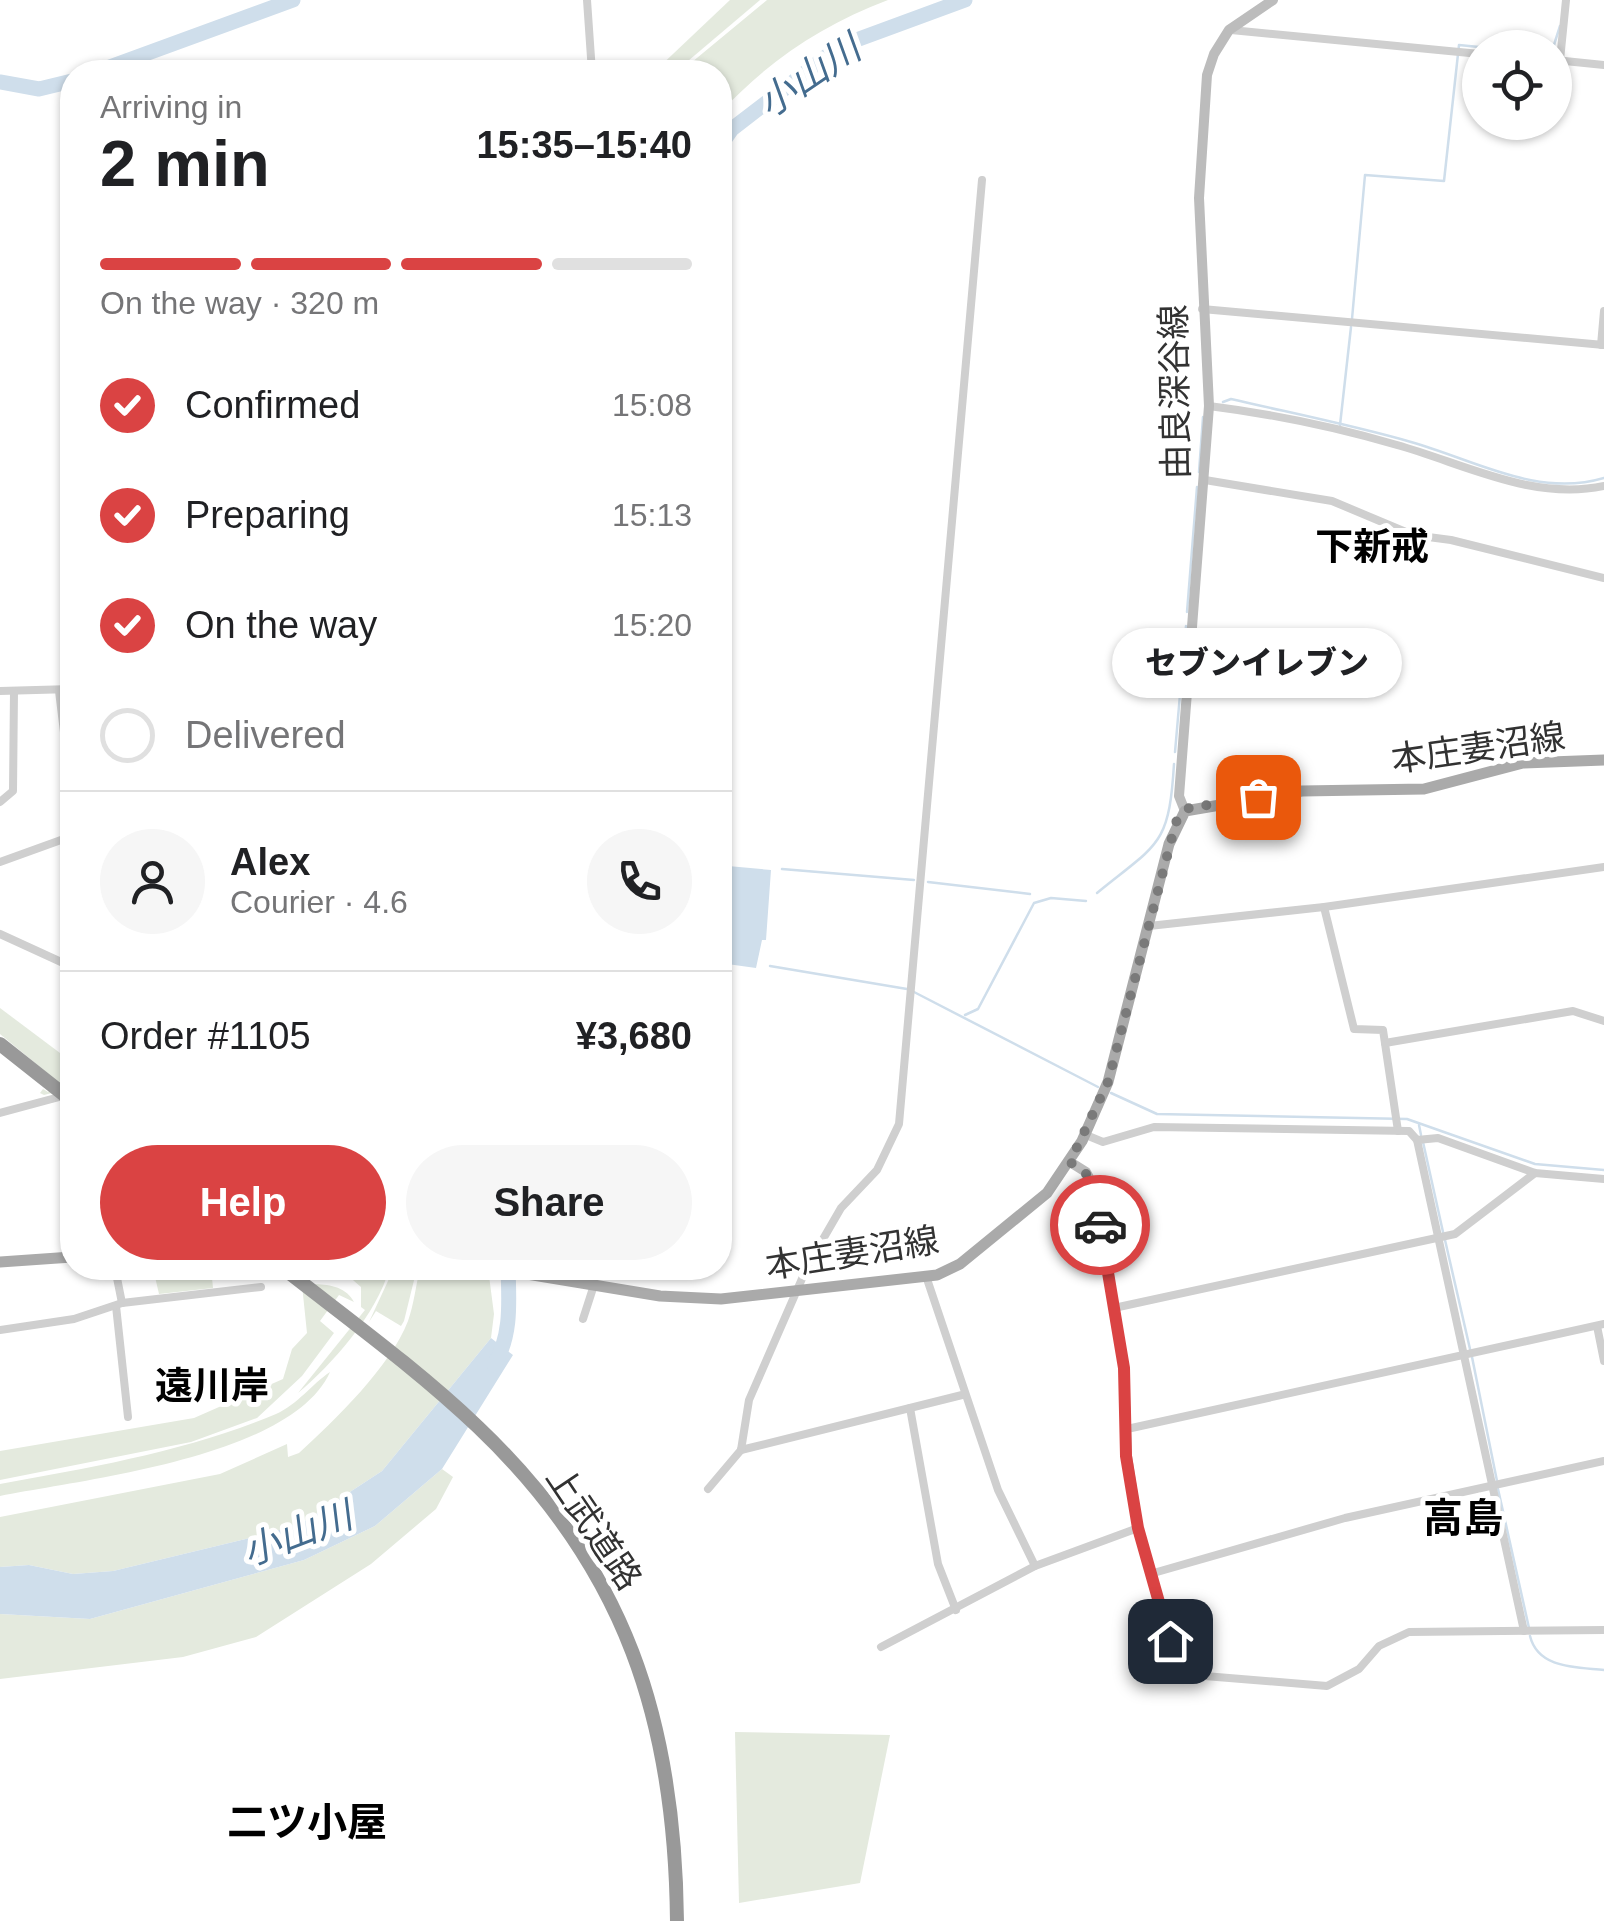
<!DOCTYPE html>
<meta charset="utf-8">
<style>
:root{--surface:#fff;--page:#f6f6f6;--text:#202124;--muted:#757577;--line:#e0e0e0;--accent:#da4343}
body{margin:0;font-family:Helvetica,"Noto Sans JP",sans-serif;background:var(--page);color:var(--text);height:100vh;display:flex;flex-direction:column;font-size:38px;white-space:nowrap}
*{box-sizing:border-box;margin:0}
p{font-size:32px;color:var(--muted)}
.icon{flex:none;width:55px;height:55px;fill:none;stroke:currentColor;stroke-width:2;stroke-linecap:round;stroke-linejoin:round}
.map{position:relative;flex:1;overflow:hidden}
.panel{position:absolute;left:60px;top:60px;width:672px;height:1220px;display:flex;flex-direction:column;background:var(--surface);border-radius:40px;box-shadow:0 2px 8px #0004}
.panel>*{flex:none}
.fabs{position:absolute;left:1462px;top:30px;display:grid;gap:20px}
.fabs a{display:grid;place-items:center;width:110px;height:110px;border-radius:50%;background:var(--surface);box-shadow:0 2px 8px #0004;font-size:50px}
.pin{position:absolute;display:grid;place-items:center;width:85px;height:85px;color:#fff;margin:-42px;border-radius:20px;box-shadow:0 5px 15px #0006}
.courier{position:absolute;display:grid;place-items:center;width:100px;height:100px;margin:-50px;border:8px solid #da4343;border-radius:50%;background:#fff;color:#222;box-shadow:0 2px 12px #0007}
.bubble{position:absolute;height:70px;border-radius:35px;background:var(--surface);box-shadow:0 2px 8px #0004;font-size:32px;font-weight:800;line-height:70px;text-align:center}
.summary em{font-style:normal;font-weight:800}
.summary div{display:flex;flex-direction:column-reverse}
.summary{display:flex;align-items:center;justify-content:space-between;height:170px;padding:0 40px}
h1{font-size:65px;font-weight:800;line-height:75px}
.bar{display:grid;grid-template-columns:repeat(4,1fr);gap:15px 10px;align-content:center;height:120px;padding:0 40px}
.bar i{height:12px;border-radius:8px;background:var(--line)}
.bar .active{background:var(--accent)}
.bar p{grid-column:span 4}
.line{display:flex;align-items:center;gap:25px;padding:0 40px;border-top:2px solid var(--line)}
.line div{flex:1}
.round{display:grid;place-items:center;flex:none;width:105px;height:105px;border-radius:52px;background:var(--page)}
ol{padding:0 40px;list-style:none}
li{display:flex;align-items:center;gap:30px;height:110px}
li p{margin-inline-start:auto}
li .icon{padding:10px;border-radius:50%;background:var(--accent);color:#fff;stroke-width:4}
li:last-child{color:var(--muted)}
li i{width:55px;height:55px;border:5px solid var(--line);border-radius:50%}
.cta{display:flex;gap:20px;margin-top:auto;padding:20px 40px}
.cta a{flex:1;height:115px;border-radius:60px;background:var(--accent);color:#fff;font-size:40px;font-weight:800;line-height:115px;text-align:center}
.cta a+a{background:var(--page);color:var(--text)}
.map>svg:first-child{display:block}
.green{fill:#e4eade}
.water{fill:#cfdeeb}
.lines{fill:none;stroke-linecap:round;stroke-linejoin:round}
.stream{stroke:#cfdeeb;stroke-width:2.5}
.river{stroke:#cfdeeb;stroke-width:15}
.street{stroke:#cfcfcf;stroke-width:8}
.secondary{stroke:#bcbcbc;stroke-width:10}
.primary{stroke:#aaa;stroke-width:11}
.highway{stroke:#999;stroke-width:14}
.done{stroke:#7a7a7a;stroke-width:10;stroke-dasharray:0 18}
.route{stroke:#da4343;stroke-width:12}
.labels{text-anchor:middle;stroke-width:10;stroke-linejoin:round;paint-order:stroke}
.street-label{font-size:35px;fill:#323232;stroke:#fff}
.water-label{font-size:38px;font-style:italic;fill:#446c8f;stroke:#fff}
.neighbourhood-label{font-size:38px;font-weight:bold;fill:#000;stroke:#fff}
.quarter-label{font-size:40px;font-weight:bold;fill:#000;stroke:#fff}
</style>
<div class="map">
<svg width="1604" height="1921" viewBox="0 0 1604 1921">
<rect width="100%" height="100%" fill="#fff"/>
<g class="green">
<path d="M730,0h30l-85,72h-21z"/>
<path d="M767,0h121c-66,25 -120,61 -168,113v-41h-40z"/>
<path d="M0,1008l72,54v26l-28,7 -4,-2 3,-4 5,3 9,-11 -57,-47z"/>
<path d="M153,1268h58l2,20 -54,6z"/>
<path d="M339,1268h50c-9,42 -58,98 -91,125l67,-83 -4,-3v-20z"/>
<path d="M394,1268h23l-13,53 -3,5 -25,-15 -7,11z"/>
<path d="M420,1268h68l6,46 -3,24 -109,133 -75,49 -36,13 -158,38 -40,3 -44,-9 -29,2v-50l220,-43 67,-30 1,13 11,-4c35,-32 92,-87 109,-132 6,-17 8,-36 12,-53z"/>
<path d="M302,1285c19,-2 43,-1 52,17l-15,-7 -19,26 14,12 -32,43 -45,42 -66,24 -191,38v-29l194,-33 89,-39 9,-30 15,-16z"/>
<path d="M330,1372c-38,85 -244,107 -330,124v-12c94,-17 188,-33 276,-70 21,-9 36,-30 54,-42z"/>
<path d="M442,1469l11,8 -17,32 -65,55 -115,73 -73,20 -183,22v-65l90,5 214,-59 71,-34z"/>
<path d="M735,1732l155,3 -30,148 -121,20z"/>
</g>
<g class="water">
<path d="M728,866l43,4 -5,70h-4l-6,28 -36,-5z"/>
<path d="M491,1338l22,17 -71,114 -67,57 -71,34 -214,59 -90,-5v-47l29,-2 44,9 40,-3 158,-38 36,-13 75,-49z"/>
</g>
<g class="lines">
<g class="stream">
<path d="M1553,48l7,-22"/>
<path d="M1352,319l13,-144 79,6 15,-136 30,3"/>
<path d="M1223,402l8,-3c60,14 121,26 180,43 64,18 126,56 193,36"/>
<path d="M1340,425l11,-98"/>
<path d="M1199,472l4,-55"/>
<path d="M1187,612l10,-125"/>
<path d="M1175,752l11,-126"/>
<path d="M782,869l132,11"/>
<path d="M928,882l102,12"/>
<path d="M1097,893c61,-50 72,-46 77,-129"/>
<path d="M770,966l137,23"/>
<path d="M914,992l184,95"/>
<path d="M965,1015l13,-6 56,-106 17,-5 35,3"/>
<path d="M1111,1093l46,21 250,5 128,45 69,6"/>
<path d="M1419,1125l2,10"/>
<path d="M1423,1142l20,90"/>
<path d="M1445,1240l25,109"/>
<path d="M1472,1357l25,124"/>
<path d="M1498,1489l31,139"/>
<path d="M1530,1636c8,33 47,31 74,34"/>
</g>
<g class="river">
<path d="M96,72l197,-72"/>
<path d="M0,82l39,7 33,-8"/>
<path d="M720,146l12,-17 108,-83 125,-46"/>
<path d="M494,1365c18,-30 15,-63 14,-97"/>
</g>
<g class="street">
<path d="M587,0l5,72"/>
<path d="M1231,30l249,24"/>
<path d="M1555,60l49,5"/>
<path d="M1560,60l6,-60"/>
<path d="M1202,309l402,36"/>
<path d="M1601,345l3,-34"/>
<path d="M1209,406c63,8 127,21 188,39 68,19 135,56 207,41"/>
<path d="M1205,480l127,21 81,34 38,5 153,38"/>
<path d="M0,691l72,-2"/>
<path d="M59,691l13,107"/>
<path d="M0,802l13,-11 1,-100"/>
<path d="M0,862l72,-26"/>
<path d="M1324,907l30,122 29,1 15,101"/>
<path d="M1149,926l175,-19 280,-40"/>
<path d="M0,934l72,33"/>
<path d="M1385,1043l188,-32 31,10"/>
<path d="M0,1113l63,-17"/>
<path d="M1086,1135l17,7 51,-15 255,4 8,9 21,-2 97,35 69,6"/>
<path d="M1417,1140l107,491"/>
<path d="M115,1268l7,35"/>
<path d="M926,1276l72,214 37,76"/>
<path d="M116,1306l12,111"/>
<path d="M1114,1308l341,-74 80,-61"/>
<path d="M583,1319l11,-34"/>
<path d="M1597,1326l7,35"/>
<path d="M0,1330l74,-11 48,-16 139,-16"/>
<path d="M910,1408l28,156 18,46"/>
<path d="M1127,1429l477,-105"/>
<path d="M741,1450l221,-55"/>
<path d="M708,1489l33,-39 8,-50 59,-135 33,-57 36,-38 22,-46 83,-944"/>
<path d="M1150,1574l195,-56 259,-57"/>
<path d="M881,1647l154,-81 103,-38"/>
<path d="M1180,1674l147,12 32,-17 20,-23 30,-14 195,-2"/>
</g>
<g class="secondary">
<path d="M1185,811l-6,-15 30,-390 -10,-208 8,-123 7,-21 15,-24 44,-30"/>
<path d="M1070,1162l16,10 7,13 31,183 3,88 11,72 42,146"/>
</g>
<g class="primary">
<path d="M0,1262l72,-5"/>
<path d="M491,1268l169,28 61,3 216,-24 23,-11 87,-71 35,-52 26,-59 61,-238 16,-33 117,-20 122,-2 99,-26 81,-3"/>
</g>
<g class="highway">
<path d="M0,1044l72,57"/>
<path d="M283,1268c65,51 134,101 195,159 148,141 197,294 199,494"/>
</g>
</g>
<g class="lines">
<path class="done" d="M1100,1225l-10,-48 -20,-15 38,-80 68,-260 13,-14 69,-11"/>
<path class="route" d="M1100,1225l24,143 2,88 12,72 32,113"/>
</g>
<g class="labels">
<g class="street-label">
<text transform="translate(1175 392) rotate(-91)" y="12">由良深谷線</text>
<text transform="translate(1478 748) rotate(-8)" y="12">本庄妻沼線</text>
<text transform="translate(852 1253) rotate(-9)" y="12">本庄妻沼線</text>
<text transform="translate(594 1528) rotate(56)" y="12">上武道路</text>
</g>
<g class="water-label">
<text transform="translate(809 76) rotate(-34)" y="13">小山川</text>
<text transform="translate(297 1534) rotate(-21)" y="13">小山川</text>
</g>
<g class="neighbourhood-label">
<text x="1372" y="560">下新戒</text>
<text x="212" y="1399">遠川岸</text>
</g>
<g class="quarter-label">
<text x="1463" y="1532">高島</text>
<text x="307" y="1836">二ツ小屋</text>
</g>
</g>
</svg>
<div class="fabs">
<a><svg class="icon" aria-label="locate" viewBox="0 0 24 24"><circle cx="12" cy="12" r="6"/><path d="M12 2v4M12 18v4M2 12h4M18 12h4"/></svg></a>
</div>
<div class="pin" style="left:1258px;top:797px;background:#ea580c"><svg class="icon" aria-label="bag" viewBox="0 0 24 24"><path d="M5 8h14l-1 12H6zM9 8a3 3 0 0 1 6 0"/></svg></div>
<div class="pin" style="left:1170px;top:1641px;background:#1f2937"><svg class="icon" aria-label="home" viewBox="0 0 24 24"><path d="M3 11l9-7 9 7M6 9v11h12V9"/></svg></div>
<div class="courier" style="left:1100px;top:1225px"><svg class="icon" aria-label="car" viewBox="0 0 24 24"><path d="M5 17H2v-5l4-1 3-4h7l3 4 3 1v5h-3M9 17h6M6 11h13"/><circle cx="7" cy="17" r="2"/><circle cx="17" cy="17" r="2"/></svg></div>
<div class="bubble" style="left:1112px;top:628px;width:290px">セブンイレブン</div>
<section class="panel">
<div class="summary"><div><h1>2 min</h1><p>Arriving in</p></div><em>15:35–15:40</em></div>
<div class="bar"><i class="active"></i><i class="active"></i><i class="active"></i><i></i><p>On the way · 320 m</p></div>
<ol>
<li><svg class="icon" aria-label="check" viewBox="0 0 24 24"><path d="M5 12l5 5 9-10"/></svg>Confirmed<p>15:08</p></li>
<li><svg class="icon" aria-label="check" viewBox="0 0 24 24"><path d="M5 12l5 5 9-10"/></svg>Preparing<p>15:13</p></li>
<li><svg class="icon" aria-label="check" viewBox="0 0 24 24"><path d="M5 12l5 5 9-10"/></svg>On the way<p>15:20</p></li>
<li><i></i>Delivered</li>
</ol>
<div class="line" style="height:180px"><a class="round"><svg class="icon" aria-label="person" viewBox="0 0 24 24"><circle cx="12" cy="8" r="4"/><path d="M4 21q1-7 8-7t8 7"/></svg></a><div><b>Alex</b><p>Courier · 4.6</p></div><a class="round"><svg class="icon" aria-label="phone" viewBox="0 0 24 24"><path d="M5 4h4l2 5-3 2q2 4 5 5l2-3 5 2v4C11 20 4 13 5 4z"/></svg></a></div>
<div class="line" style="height:130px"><div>Order #1105</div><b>¥3,680</b></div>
<div class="cta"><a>Help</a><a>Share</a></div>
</section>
</div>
